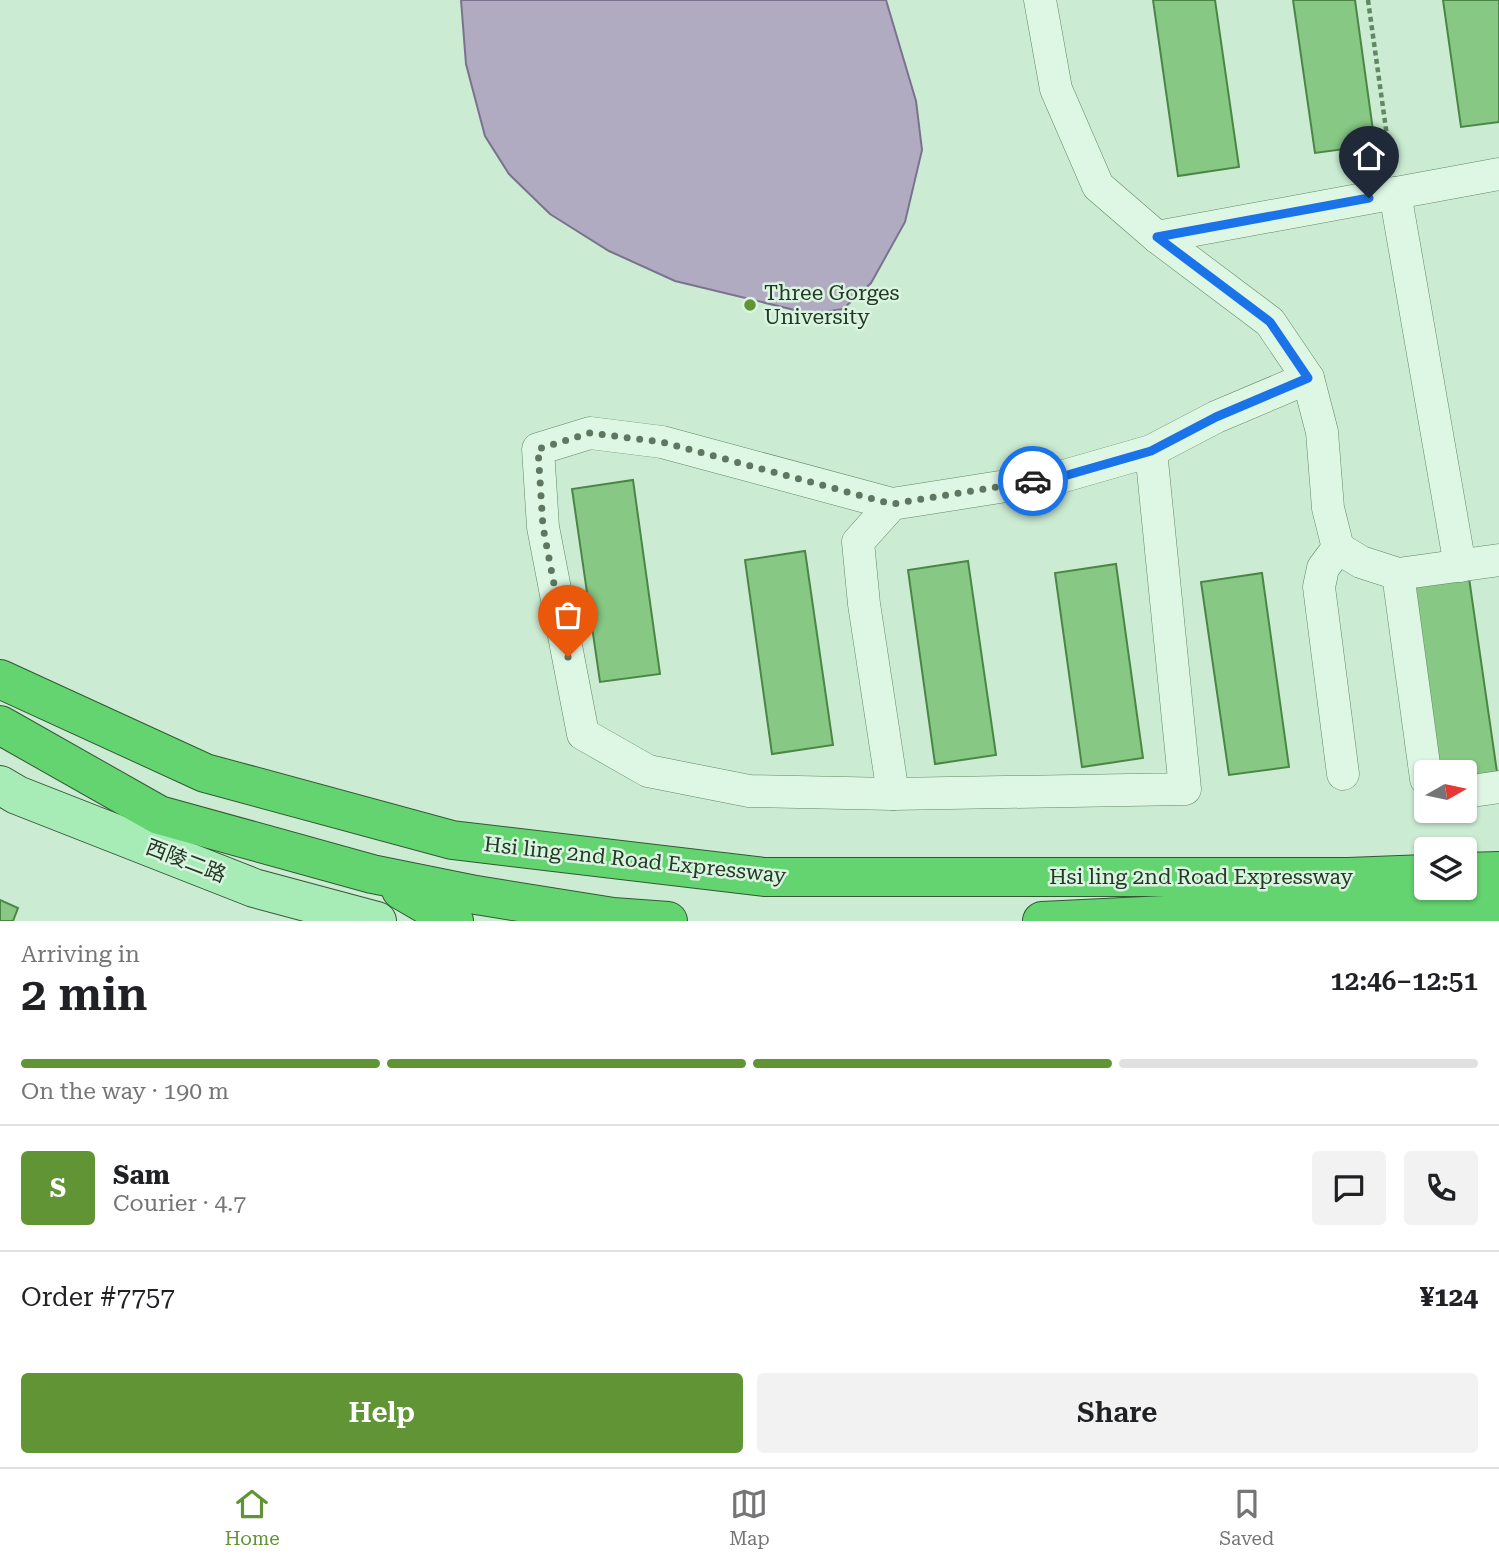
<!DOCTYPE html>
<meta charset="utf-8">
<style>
:root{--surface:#fff;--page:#f2f2f2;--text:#202124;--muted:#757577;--line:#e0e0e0;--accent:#609434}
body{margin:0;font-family:"Roboto Serif","Noto Sans SC",serif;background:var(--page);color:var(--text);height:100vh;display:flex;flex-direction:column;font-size:26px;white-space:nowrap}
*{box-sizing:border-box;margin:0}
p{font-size:23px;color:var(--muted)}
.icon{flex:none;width:38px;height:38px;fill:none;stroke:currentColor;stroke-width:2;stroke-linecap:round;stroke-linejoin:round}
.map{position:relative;height:921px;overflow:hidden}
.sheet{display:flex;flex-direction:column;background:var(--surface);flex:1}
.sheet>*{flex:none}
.needle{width:46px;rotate:81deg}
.controls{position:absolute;left:1414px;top:760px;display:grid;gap:14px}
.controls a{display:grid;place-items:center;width:63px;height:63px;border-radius:7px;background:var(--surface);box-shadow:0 2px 5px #0004;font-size:35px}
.pin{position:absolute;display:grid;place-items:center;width:60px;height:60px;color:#fff;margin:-72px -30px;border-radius:50% 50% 50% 0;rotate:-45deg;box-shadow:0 0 7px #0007}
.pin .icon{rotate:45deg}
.courier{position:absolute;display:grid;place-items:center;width:70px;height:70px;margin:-35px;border:5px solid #1a73e8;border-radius:50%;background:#fff;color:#222;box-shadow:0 2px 9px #0007}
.summary em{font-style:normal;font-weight:600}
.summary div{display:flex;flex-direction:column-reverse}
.summary{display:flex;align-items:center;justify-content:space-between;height:119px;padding:0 21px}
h1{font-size:46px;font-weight:600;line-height:52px}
.bar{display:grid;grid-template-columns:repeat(4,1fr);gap:10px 7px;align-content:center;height:84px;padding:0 21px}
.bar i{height:9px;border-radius:5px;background:var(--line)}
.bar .active{background:var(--accent)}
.bar p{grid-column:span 4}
.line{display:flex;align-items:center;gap:18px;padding:0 21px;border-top:2px solid var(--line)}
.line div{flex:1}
.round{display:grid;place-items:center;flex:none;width:74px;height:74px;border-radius:7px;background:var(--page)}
.button{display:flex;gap:14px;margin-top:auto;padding:14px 21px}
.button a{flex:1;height:80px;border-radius:7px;background:var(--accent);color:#fff;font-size:28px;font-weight:600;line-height:80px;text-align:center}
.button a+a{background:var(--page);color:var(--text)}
.menu{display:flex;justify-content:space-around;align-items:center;height:98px;border-top:2px solid var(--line);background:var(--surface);font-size:19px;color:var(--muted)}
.menu a{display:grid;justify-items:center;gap:4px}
.menu .active{color:var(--accent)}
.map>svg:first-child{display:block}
.water{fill:#b1abc1;stroke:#7b7290;stroke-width:2}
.building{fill:#86c884;stroke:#4b8647;stroke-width:2}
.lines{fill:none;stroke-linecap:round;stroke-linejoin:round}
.minor-casing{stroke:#608963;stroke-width:33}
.major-casing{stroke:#335734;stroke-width:40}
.highway-casing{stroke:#335734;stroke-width:40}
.path{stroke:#608963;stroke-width:4.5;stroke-dasharray:5 3.5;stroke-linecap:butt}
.minor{stroke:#def7e4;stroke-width:32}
.major{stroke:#a7ecb7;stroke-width:38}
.highway{stroke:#63d46f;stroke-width:38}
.done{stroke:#5d7861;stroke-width:7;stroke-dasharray:0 12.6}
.route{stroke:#1a73e8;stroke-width:9}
.poi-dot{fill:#609434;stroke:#daf4e1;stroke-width:2.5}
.labels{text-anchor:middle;stroke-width:5;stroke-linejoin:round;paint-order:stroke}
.poi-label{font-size:21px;fill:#223a23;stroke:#daf4e1;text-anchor:start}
.street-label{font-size:21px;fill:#223a23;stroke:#daf4e1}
</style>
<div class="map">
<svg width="1499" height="921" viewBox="0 0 1499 921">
<rect width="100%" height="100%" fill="#cbecd3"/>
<path class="water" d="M461,0h425l30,101 6,49 -17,72 -34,61 -28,26 -32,5 -136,-33 -66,-30 -59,-37 -41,-40 -24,-38 -19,-72z"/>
<g class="building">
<path d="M1153,0h62l24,167 -61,9z"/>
<path d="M1293,0h62l20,145 -60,8z"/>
<path d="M1443,0h56v122l-38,5z"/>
<path d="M633,480l27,194 -60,8 -28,-193z"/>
<path d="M805,551l28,194 -61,9 -27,-194z"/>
<path d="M968,561l28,194 -61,9 -27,-194z"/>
<path d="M1116,564l27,194 -61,9 -27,-194z"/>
<path d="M1262,573l27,194 -60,8 -28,-193z"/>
<path d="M1469,578l28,194 -32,5v-5h-31l-26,-185z"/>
<path d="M0,900l18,8 -5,13h-13z"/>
</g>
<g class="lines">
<defs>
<g id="minor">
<path d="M1040,0l16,89 42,97 59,51 113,85 38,56 14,54 6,76 10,40 23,14 37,12 101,-14"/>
<path d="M1395,193l65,373"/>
<path d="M1157,237l342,-63"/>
<path d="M1151,451l34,338 -292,5 -144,-3 -101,-20 -65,-37 -40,-207 -5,-78 52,-16 72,9 230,62 165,-26 94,-27 65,-34 92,-39"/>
<path d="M892,504l-34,38 6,62 29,190"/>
<path d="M1338,548l-15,20 -4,19 24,187"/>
<path d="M1398,574l28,205"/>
<path d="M1465,792l34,-5"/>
</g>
<path id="major" d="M0,785l17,10 237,93 123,33"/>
<g id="highway">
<path d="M0,679l205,94 247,67 312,37h584l78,-3"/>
<path d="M0,725l159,90 213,59 104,21 137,22 55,4"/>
<path d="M1465,872l34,-1"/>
<path d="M401,890l53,31"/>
<path d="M1042,921l185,-9 272,-4"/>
</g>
</defs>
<use href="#minor" class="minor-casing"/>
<use href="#major" class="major-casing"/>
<use href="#highway" class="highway-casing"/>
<path class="path" d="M1368,0l23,165"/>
<use href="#minor" class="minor"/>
<use href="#major" class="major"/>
<use href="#highway" class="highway"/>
</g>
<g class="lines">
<path class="done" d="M568,657l-25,-130 -5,-78 52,-16 72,9 230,62 141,-23"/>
<path class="route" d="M1033,481l24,-3 94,-27 65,-34 92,-39 -38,-56 -113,-85 212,-39"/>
</g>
<circle class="poi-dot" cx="750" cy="305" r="7"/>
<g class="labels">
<g class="poi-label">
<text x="764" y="300">Three Gorges<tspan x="764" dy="24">University</tspan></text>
</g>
<g class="street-label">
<text transform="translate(635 860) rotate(6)" y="7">Hsi ling 2nd Road Expressway</text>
<text transform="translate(186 861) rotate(21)" y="7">西陵二路</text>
<text x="1201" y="884">Hsi ling 2nd Road Expressway</text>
</g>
</g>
</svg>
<div class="controls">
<a><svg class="needle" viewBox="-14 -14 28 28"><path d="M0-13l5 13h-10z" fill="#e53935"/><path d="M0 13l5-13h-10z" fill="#757577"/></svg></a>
<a><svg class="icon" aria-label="layers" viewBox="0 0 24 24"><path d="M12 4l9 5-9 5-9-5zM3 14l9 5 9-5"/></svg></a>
</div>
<div class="pin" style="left:568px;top:657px;background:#ea580c"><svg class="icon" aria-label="bag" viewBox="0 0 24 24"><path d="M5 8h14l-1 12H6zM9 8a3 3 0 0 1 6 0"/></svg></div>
<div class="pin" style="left:1369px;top:198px;background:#1f2937"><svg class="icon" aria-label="home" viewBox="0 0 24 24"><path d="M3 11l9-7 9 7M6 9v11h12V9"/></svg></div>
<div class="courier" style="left:1033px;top:481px"><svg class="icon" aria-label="car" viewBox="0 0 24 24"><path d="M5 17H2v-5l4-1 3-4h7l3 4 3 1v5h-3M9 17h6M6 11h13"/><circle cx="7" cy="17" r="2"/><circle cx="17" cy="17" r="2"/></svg></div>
</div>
<section class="sheet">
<div class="summary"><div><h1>2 min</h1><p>Arriving in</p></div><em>12:46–12:51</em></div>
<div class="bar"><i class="active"></i><i class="active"></i><i class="active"></i><i></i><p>On the way · 190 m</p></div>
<div class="line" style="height:126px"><b class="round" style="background:var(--accent);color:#fff">S</b><div><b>Sam</b><p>Courier · 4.7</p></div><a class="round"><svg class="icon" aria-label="chat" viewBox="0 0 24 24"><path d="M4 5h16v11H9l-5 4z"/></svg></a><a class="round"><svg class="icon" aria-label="phone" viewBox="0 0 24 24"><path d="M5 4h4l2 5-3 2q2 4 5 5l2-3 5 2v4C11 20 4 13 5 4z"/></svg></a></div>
<div class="line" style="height:91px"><div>Order #7757</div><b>¥124</b></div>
<div class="button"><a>Help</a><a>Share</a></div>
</section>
<nav class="menu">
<a class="active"><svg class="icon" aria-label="home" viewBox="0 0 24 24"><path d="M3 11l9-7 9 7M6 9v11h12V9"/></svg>Home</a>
<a><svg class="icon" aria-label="map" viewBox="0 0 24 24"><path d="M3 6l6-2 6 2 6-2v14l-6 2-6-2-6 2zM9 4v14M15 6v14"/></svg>Map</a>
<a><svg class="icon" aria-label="saved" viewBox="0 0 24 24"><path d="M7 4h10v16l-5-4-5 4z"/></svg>Saved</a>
</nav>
